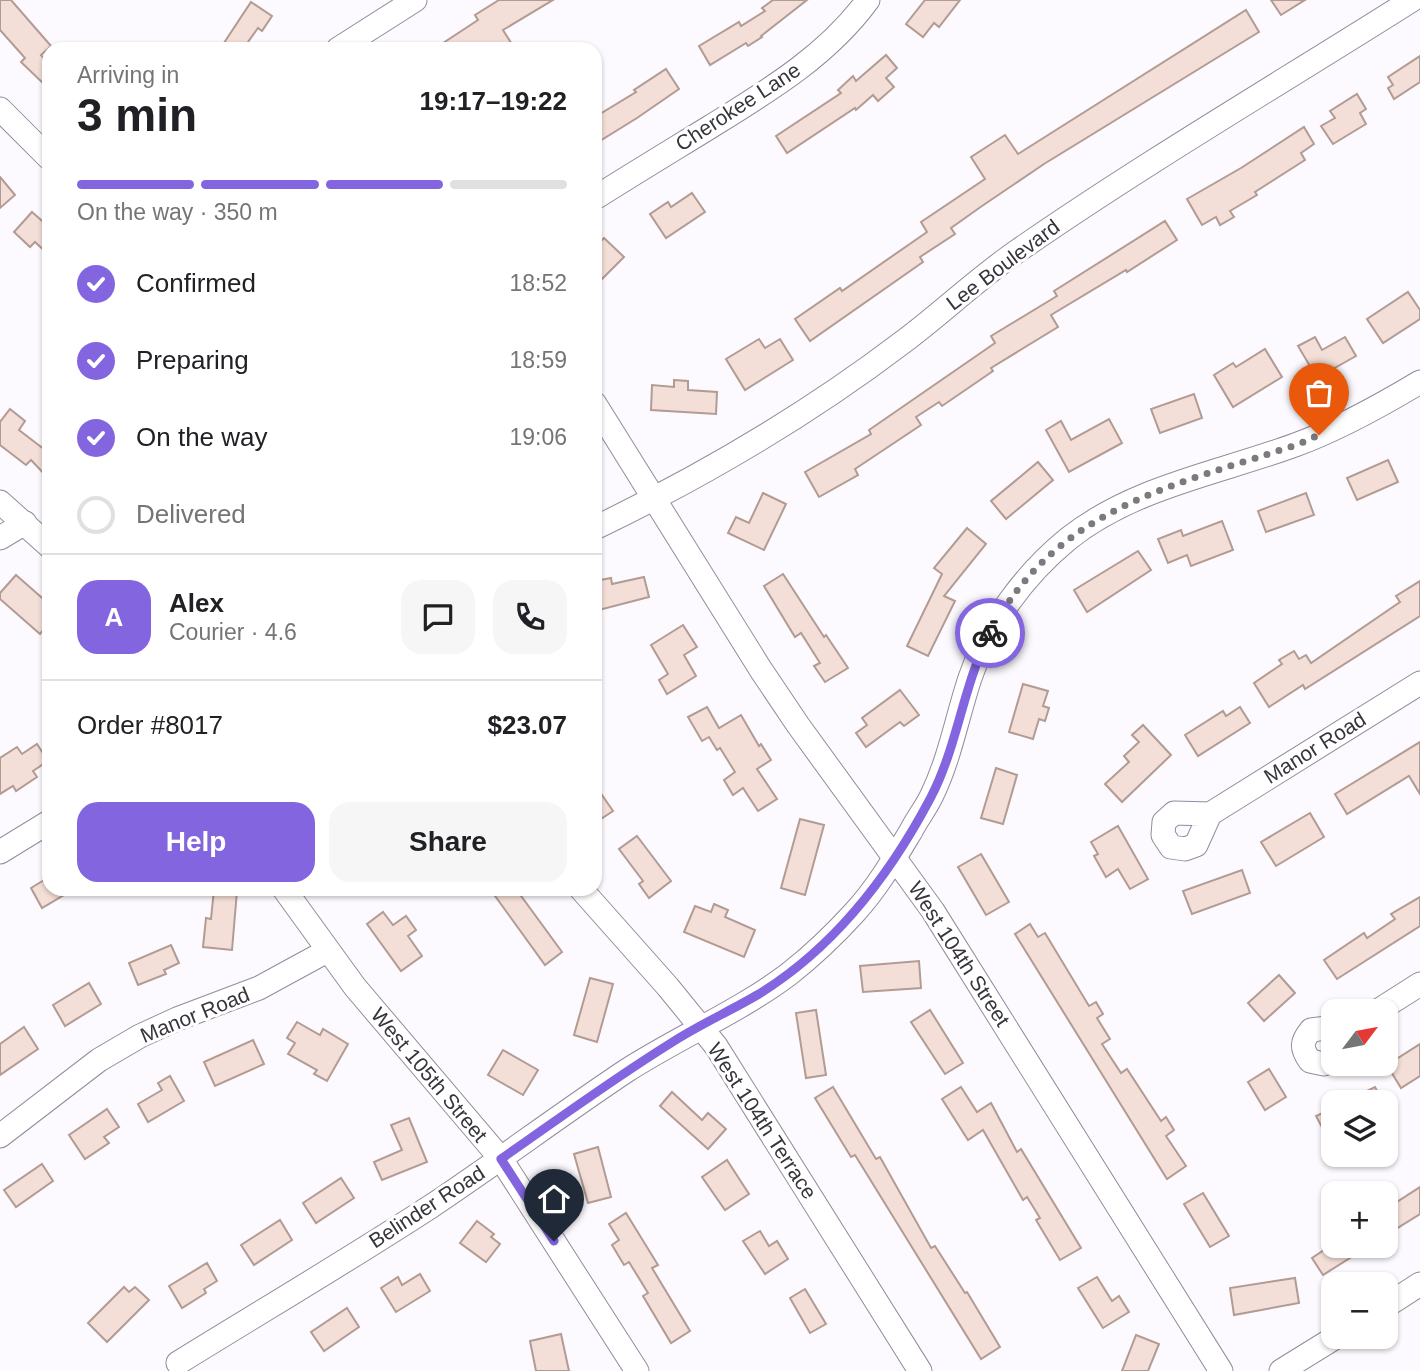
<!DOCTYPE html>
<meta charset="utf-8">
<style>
:root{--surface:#fff;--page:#f6f6f6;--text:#202124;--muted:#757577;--line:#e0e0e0;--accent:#8365e0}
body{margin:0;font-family:Arial,sans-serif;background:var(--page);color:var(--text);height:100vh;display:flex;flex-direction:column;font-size:26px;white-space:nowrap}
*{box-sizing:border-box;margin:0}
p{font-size:23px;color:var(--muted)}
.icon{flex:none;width:38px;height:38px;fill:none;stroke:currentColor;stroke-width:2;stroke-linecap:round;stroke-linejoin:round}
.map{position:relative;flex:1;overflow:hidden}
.side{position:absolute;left:42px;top:42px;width:560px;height:854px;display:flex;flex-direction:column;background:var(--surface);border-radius:21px;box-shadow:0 2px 5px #0004}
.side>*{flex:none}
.needle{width:46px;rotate:58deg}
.fabs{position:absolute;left:1321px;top:999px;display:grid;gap:14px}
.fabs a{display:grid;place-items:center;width:77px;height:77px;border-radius:14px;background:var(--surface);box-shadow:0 2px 5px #0004;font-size:35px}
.pin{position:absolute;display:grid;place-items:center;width:60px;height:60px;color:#fff;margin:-72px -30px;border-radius:50% 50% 50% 0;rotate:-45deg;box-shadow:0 0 7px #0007}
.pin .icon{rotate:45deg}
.courier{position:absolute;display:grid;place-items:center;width:70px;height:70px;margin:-35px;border:5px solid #8365e0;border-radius:50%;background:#fff;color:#222;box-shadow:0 2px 9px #0007}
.headline em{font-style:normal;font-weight:700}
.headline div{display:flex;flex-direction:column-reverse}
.headline{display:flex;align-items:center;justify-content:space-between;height:119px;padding:0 35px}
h1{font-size:46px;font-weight:700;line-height:52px}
.bar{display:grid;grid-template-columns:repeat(4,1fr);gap:10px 7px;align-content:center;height:84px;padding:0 35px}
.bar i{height:9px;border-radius:5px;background:var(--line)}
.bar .selected{background:var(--accent)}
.bar p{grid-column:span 4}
.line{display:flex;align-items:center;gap:18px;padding:0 35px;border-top:2px solid var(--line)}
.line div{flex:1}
.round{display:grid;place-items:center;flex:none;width:74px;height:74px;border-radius:21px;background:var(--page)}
ol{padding:0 35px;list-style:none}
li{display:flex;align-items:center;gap:21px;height:77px}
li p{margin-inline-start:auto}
li .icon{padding:7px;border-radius:50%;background:var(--accent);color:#fff;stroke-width:4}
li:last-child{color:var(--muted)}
li i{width:38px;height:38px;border:4px solid var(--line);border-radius:50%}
.primary-button{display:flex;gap:14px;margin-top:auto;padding:14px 35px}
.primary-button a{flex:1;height:80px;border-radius:21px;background:var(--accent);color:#fff;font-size:28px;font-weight:700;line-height:80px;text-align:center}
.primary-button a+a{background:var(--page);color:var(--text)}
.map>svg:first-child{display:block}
.building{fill:#f4dfd8;stroke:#b29b93;stroke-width:2}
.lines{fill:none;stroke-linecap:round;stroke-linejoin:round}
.minor-casing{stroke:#948a9d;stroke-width:25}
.minor{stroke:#fff;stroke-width:23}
.done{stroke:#7d797f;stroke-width:7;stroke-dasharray:0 12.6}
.route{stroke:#8365e0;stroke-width:9}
.labels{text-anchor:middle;stroke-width:6;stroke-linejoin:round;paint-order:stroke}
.street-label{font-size:21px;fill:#38343b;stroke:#fff}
</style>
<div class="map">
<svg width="1420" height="1371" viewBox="0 0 1420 1371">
<rect width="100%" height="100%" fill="#fcfafe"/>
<g class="building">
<path d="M0,0h11l40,46 -10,9 8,10v24l-28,-27 4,-4 -25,-28z"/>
<path d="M499,0h54l-50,30 12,19h-24l-4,-5 -8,5h-45l44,-29 -3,-5z"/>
<path d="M773,0h34l-46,36 1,1 -14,9 -2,-3 -36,22 -11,-19 40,-24 2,4 24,-15 -3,-3z"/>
<path d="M925,0h35l-21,27 -5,-4 -11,14 -17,-13z"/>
<path d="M1271,0h34l-24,15z"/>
<path d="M251,2l21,14 -10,15 -4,-3 -15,21h-23z"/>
<path d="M1246,10l13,22 -215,132 -62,42 -31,22 4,6 -35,23 3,5 -113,79 -15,-22 45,-31 2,3 85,-59 -6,-10 64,-43 -14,-22 34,-22 13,19z"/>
<path d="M886,55l11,13 -11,10 8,9 -16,14 -5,-6 -17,15 -1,-2 -68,45 -11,-17 65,-43 -3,-3 15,-14 3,5z"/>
<path d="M1420,56v26l-26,17 -6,-11 5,-3 -5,-8z"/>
<path d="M666,69l13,20 -42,29 -42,26v-27l41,-25 -2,-2z"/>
<path d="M1357,94l9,15 -6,4 6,11 -33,20 -12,-18 14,-8 -5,-7z"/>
<path d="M1304,127l10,17 -13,9 4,7 -50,32 2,3 -27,16 4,6 -14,8 -4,-8 -14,8 -15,-26 54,-31z"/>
<path d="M0,177l15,18 -15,13z"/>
<path d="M692,193l13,19 -39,26 -16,-24 18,-12 3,5z"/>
<path d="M32,212l17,15v28l-14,-13 -5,5 -16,-15z"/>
<path d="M1165,221l12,19 -50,32 -1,-2 -75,45 7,12 -67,41 2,3 -51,35 -3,-4 -23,15 5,8 -66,44 3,6 -39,22 -14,-25 66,-38 -2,-4 126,-87 -4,-7 66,-40 -3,-5z"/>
<path d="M604,238l20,19 -29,29v-39z"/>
<path d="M1408,292l12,18v9l-37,24 -16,-24z"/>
<path d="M1315,337l7,13 23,-13 11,19 -39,22 -19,-32z"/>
<path d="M759,339l6,9 15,-9 13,21 -48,30 -19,-31z"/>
<path d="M1265,349l17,28 -49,30 -19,-32 19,-12 3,4z"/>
<path d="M674,380l14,1v9l29,2 -1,22 -65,-4 1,-25 22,2z"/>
<path d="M1194,394l8,24 -42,15 -9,-24z"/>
<path d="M10,409l15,12 -6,9 30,23v26l-18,-19 -5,5 -26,-20v-23z"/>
<path d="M1109,419l13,24 -53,29 -23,-42 15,-9 10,19z"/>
<path d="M1388,460l10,22 -41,18 -10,-22z"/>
<path d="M1038,462l15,18 -47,39 -15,-18z"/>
<path d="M763,493l23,11 -22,46 -36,-17 8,-16 13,6z"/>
<path d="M1306,493l8,22 -48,17 -8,-21z"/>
<path d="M1222,521l11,29 -42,16 -4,-11 -19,8 -10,-24 23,-9 2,6z"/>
<path d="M967,528l19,16 -42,52 11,5 -27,55 -21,-10 35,-72 -8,-6z"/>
<path d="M1138,551l13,19 -64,42 -13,-22z"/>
<path d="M783,574l41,63 2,-2 22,33 -23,14 -11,-16 6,-3 -19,-30 -6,4 -31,-51z"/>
<path d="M16,575l33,29v19l-9,11 -40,-35v-6z"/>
<path d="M644,577l5,20 -54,14v-30l16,-3 1,6z"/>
<path d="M1420,581v35l-115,73 -2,-4 -34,22 -15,-24 28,-19 -3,-4 15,-9 5,8 7,-4 5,8 89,-61 -4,-6z"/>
<path d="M683,625l14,22 -13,8 12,21 -29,18 -8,-14 9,-6 -17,-29z"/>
<path d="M1023,684l25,7 -5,15 6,2 -4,13 -6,-2 -6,20 -24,-7z"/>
<path d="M900,690l19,25 -15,11 -4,-4 -34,25 -10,-14 11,-8 -5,-7z"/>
<path d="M707,707l12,21 22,-13 18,31 2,-2 10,16 -14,9 20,30 -19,12 -15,-23 -10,7 -9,-15 11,-8 -15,-24 -3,2 -8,-13 -7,4 -14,-24z"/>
<path d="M1240,707l10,16 -52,33 -13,-21 38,-24 3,5z"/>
<path d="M1143,725l28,30 -49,47 -17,-18 24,-22 -5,-6 15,-14 -7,-7z"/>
<path d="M1420,742v52l-11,-18 -62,38 -12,-20z"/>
<path d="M37,744l11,17 -15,10 4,6 -21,14 -3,-5 -13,8v-36l17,-11 5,7z"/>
<path d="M996,768l21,7 -14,49 -22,-6z"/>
<path d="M595,785l18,26 -18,12z"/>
<path d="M1310,813l14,24 -48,29 -15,-24z"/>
<path d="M800,819l24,6 -19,70 -24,-7z"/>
<path d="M1118,826l30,53 -18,10 -12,-20 -12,8 -12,-21 4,-2 -7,-12z"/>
<path d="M637,836l34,45 -22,17 -10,-14 4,-3 -24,-32z"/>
<path d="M981,854l28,48 -23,13 -28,-48z"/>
<path d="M1242,870l8,23 -58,21 -9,-23z"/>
<path d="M49,877v12h25l-32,19 -11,-20z"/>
<path d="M214,889l23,2 -5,59 -29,-3 3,-29 5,1z"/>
<path d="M490,889h26l46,63 -17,13z"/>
<path d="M1420,897v29l-83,53 -13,-19 40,-27 3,5 28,-19 -4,-5z"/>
<path d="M714,904l14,6 -3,7 30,13 -11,27 -60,-25 11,-26 16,6z"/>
<path d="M383,912l10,13 13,-9 10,14 -8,6 14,20 -21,15 -34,-47z"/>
<path d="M1030,924l8,13 7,-4 44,73 7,-4 7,12 -6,4 13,21 -8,5 19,29 6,-4 34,52 5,-4 8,13 -8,6 20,30 -19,13 -152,-245z"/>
<path d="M171,945l8,18 -15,7 2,4 -28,11 -9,-22z"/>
<path d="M919,961l2,27 -58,4 -3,-26z"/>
<path d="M1279,975l16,18 -31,28 -16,-18z"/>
<path d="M590,978l23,6 -16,58 -23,-7z"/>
<path d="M89,983l12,21 -36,22 -12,-21z"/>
<path d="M816,1010l10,65 -20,3 -10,-65z"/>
<path d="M930,1010l33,53 -18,11 -34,-52z"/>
<path d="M297,1022l23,13 3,-6 25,15 -21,37 -13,-7 3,-4 -29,-16 7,-11 -8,-5z"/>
<path d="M24,1027l14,22 -38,26v-31z"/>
<path d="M253,1040l11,24 -49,22 -11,-24z"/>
<path d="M1420,1044v32l-19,12 -14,-23z"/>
<path d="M503,1050l35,20 -15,25 -35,-20z"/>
<path d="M1269,1069l17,28 -21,13 -17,-28z"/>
<path d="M170,1076l14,25 -36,21 -10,-18 24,-14 -4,-7z"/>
<path d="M833,1087l43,72 4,-2 51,91 4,-2 30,47 2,-1 33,55 -19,12 -126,-204 -4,2 -36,-59z"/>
<path d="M961,1087l16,25 14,-9 26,49 4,-3 60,99 -21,12 -24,-40 4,-2 -13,-21 -4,3 -40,-70 -15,10 -26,-41z"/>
<path d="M1375,1087l8,15h-39z"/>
<path d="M672,1092l30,28 6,-7 18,16 -18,20 -48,-43z"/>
<path d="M1334,1108v42l-18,-34z"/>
<path d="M107,1109l12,18 -15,10 5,6 -24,16 -16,-24z"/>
<path d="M409,1118l18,44 -45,18 -8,-18 28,-12 -11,-25z"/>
<path d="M598,1147l13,50 -23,6 -14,-49z"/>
<path d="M727,1160l22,34 -24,16 -23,-33z"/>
<path d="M42,1164l11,17 -37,26 -12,-17z"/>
<path d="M341,1178l13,20 -38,25 -13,-20z"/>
<path d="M1420,1187v27l-29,18 -5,-8v-15z"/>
<path d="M1203,1193l26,43 -19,11 -26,-43z"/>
<path d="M626,1213l32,52 -6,3 38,63 -19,12 -28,-47 5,-3 -19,-31 -5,3 -12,-20 7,-5 -10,-16z"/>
<path d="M280,1220l12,20 -38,25 -13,-20z"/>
<path d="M477,1221l17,13 -3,3 9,7 -14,18 -26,-19z"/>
<path d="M760,1231l9,15 8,-5 11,18 -23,15 -22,-33z"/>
<path d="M1330,1246h39l-46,29 -11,-17z"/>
<path d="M207,1263l10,18 -13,8 2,4 -24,15 -13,-22z"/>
<path d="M420,1274l10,17 -34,21 -15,-24 17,-11 4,8z"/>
<path d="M1097,1277l15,24 7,-5 10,16 -26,16 -25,-40z"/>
<path d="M1295,1278l4,25 -65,12 -4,-27z"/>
<path d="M124,1287l5,5 6,-5 14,13 -42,42 -19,-19z"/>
<path d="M805,1289l21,35 -16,9 -20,-35z"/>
<path d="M347,1308l12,19 -35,24 -13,-19z"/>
<path d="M561,1334l8,37h-33l-6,-30z"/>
<path d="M1136,1335l23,9 -11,27h-26z"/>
</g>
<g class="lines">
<defs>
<g id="minor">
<path d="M338,49l77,-49"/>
<path d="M0,109l49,49"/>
<path d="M595,198c38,-24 76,-47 115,-71 58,-36 117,-71 158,-127"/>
<path d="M595,404l166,266 37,55 135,186 288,460"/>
<path d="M0,502l49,44"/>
<path d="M595,528c108,-52 212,-113 308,-186 39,-29 75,-64 116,-92 127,-88 262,-167 393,-250"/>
<path d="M0,538l25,-15"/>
<path d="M1210,814l-14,31 -11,4 -14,-2 -8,-12 1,-13 10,-9 36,1 210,-131"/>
<path d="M0,852l49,-30"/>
<path d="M284,889l71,98 146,172 136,212"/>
<path d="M581,889l87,98 48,59 204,325"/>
<path d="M1376,1012l44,-28"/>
<path d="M1334,1034l-7,-6 -16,2c-10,12 -10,18 -1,31l14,3 10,-6"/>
<path d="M0,1136l99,-76 41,-24 37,-17 82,-31 68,-37"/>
<path d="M1386,1306l34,-22"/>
<path d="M178,1363c84,-52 169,-102 252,-156 66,-44 130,-92 196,-136 53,-34 114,-60 163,-97 23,-18 46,-40 66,-62 22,-24 39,-53 56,-81 6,-12 15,-23 21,-36 18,-37 25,-78 38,-117 18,-54 54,-103 98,-139 65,-52 151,-66 227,-94 44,-16 85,-39 125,-63"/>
<path d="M1281,1371l55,-34"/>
</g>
</defs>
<use href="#minor" class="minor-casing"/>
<use href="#minor" class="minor"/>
</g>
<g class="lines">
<path class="done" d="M990,633c67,-127 184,-147 309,-189l20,-9"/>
<path class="route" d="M554,1241l-53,-82c56,-39 112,-80 170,-116 28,-18 59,-32 88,-49 76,-47 131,-119 172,-197 27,-52 32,-112 59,-164"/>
</g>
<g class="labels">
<g class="street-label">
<text transform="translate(738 107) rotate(-33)" y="7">Cherokee Lane</text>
<text transform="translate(1003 265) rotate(-37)" y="7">Lee Boulevard</text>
<text transform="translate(1315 748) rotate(-32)" y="7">Manor Road</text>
<text transform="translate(959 954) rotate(57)" y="7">West 104th Street</text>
<text transform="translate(195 1015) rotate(-22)" y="7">Manor Road</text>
<text transform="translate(429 1075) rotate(50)" y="7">West 105th Street</text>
<text transform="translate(762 1121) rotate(57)" y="7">West 104th Terrace</text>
<text transform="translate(427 1207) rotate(-33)" y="7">Belinder Road</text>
</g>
</g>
</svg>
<div class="fabs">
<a><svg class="needle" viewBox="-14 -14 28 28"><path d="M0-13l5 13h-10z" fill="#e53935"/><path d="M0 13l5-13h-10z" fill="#757577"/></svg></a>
<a><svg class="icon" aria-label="layers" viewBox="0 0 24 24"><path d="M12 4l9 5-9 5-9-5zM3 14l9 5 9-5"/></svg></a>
<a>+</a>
<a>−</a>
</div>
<div class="pin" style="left:1319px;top:435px;background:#ea580c"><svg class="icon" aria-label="bag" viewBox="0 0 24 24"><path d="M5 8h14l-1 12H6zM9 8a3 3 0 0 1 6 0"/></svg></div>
<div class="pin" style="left:554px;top:1241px;background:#1f2937"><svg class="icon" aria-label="home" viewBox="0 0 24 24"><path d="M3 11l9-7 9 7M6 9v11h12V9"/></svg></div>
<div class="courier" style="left:990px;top:633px"><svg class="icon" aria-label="bike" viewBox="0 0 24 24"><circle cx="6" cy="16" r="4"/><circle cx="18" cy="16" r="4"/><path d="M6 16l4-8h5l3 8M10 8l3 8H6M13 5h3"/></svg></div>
<section class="side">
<div class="headline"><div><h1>3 min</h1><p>Arriving in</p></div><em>19:17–19:22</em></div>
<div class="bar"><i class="selected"></i><i class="selected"></i><i class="selected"></i><i></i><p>On the way · 350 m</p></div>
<ol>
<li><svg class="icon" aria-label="check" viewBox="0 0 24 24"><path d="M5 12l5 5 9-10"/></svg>Confirmed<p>18:52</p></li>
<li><svg class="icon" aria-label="check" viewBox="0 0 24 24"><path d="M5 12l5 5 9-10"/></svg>Preparing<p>18:59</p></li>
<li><svg class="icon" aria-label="check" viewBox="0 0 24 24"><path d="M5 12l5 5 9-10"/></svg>On the way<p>19:06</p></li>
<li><i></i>Delivered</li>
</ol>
<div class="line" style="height:126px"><b class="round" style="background:var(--accent);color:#fff">A</b><div><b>Alex</b><p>Courier · 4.6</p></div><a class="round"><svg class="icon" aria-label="chat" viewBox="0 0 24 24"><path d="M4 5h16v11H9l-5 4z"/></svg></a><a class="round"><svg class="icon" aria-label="phone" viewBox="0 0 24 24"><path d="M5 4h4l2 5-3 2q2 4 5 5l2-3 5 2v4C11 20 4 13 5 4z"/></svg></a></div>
<div class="line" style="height:91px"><div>Order #8017</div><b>$23.07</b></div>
<div class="primary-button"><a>Help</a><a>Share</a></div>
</section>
</div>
